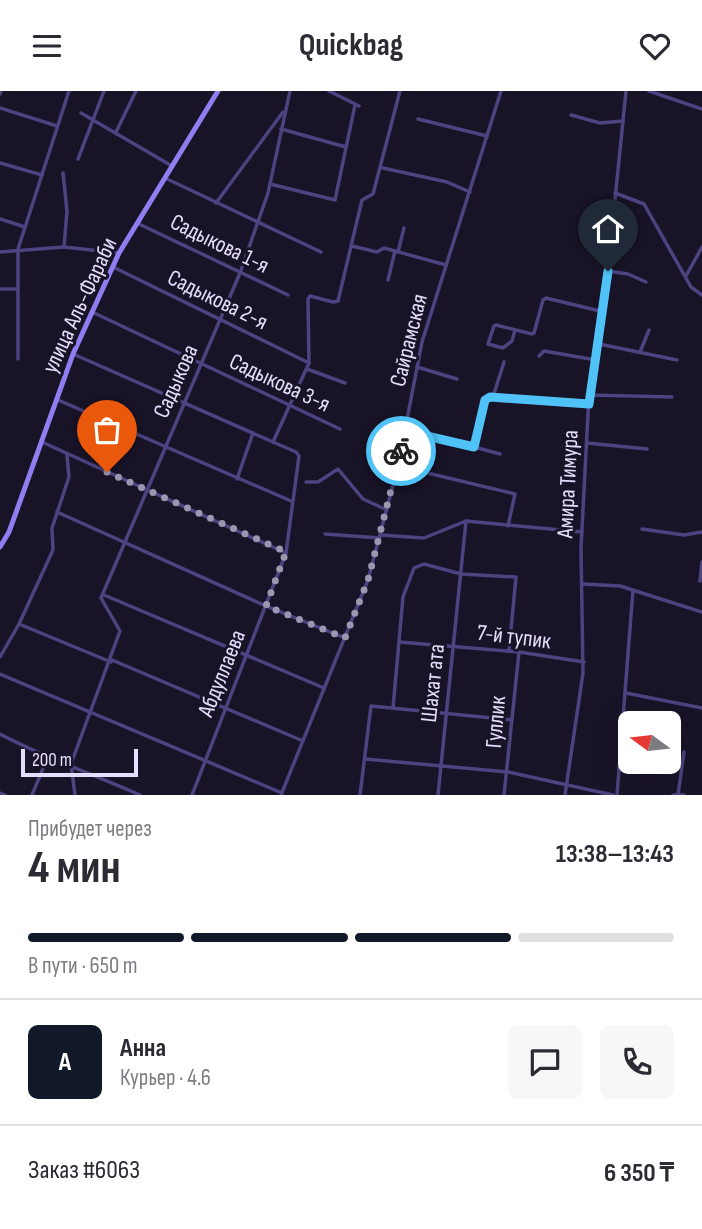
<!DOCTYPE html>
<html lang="ru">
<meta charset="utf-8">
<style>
:root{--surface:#fff;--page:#f7f7f7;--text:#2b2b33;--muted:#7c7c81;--line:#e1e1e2;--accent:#111827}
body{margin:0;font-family:"Sofia Sans Condensed",sans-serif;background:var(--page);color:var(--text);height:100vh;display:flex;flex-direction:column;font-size:26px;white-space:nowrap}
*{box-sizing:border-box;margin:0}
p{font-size:23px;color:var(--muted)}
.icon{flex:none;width:38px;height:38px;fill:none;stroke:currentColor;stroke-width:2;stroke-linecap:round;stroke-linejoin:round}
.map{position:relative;height:704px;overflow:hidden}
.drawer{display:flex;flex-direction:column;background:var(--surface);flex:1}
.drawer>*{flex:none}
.needle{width:46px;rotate:285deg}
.controls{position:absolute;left:618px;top:620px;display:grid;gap:14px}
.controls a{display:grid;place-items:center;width:63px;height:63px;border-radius:10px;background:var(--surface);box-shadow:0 7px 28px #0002;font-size:35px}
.scale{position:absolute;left:21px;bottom:18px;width:117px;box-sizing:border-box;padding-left:7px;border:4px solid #e4ddfb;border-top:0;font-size:19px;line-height:24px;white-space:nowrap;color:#e4ddfb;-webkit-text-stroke:5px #191327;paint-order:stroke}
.pin{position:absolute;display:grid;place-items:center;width:60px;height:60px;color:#fff;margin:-72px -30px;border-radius:50% 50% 50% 0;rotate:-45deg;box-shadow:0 0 7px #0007}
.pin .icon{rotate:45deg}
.courier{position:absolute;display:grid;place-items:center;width:70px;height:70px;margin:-35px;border:5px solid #4fc3f7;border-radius:50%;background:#fff;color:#222;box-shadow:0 2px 9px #0007}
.head em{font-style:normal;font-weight:700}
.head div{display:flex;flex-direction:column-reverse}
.head{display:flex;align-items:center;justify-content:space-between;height:119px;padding:0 28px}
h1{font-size:46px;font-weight:700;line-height:52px}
.bar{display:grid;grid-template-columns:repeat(4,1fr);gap:10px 7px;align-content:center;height:84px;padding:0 28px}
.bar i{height:9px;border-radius:5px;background:var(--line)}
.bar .active{background:var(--accent)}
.bar p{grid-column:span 4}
.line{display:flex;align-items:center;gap:18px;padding:0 28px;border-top:2px solid var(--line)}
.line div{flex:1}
.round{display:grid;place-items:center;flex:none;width:74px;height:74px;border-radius:10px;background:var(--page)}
header{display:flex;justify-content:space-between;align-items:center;height:91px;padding:0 28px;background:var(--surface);font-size:32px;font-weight:700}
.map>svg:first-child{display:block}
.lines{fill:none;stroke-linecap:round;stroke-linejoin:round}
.minor{stroke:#4c4381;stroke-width:3.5}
.secondary{stroke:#8e7ef1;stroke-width:5}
.done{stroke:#9d96b1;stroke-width:7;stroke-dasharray:0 12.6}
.route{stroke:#4fc3f7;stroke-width:9}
.labels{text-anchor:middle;stroke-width:6;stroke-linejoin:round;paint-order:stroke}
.street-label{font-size:23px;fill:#e4ddfb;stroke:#191327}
</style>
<header><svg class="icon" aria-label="menu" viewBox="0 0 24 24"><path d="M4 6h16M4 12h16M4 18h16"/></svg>Quickbag<svg class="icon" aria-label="heart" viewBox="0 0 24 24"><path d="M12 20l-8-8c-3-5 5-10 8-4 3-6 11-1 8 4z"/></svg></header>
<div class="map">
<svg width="702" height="704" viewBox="0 0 702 704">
<rect width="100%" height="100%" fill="#191327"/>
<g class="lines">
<g class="minor">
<path d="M329,0l30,15"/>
<path d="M649,0l53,18"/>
<path d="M0,3l1,-3"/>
<path d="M0,17l57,18"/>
<path d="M81,22l91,53"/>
<path d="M571,24l29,8 23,-2"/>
<path d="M418,28l69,17"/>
<path d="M281,38l65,18"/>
<path d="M116,41l20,-41"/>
<path d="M78,68l26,-68"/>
<path d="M0,72l42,12"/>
<path d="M383,77l64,14 23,10"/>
<path d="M63,82l4,38 -3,36"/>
<path d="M165,87l156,74"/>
<path d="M270,93l65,16 20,-95"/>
<path d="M615,102l29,11 47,83 11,8"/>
<path d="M216,112l67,-91"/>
<path d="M0,128l25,8"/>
<path d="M137,132l151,72"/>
<path d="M352,155l25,6 7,-4 62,17"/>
<path d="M0,161l64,-5 55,6"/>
<path d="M398,161l6,-24"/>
<path d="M113,176l196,96"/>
<path d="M608,180l20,3 18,8"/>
<path d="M686,185l16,-29"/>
<path d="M388,189l7,-29"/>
<path d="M0,198h17"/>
<path d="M92,221l248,117"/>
<path d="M515,239l-3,11 -9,7 -15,-4 6,-18 2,-1 36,9 2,-1 9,-33 3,-2 58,14"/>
<path d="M599,253l78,16"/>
<path d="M640,261l9,-22"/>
<path d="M73,263l200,88"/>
<path d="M539,265l5,-5 52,9"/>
<path d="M18,268v-110l51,-158"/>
<path d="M417,276l40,12"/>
<path d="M307,278l38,14"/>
<path d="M589,304l83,2"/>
<path d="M493,306l11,-35"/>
<path d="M58,309l233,101"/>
<path d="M405,340l69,16 11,-47 5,-3 99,7"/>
<path d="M42,351l244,111"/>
<path d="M587,352l60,6"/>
<path d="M474,356l26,7"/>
<path d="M398,375l117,28 -7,32"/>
<path d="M237,388l16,-46"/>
<path d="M306,391h12l20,-13 25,30 24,11"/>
<path d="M57,421l209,94 79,32"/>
<path d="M642,438l42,6 18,-3"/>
<path d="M325,443l55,4"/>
<path d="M381,444l43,3 42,-17 116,11"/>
<path d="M700,490l2,-19"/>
<path d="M583,493l37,2 82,26"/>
<path d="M104,504l220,93"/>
<path d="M19,533l92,38"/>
<path d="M399,551l120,10 65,10"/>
<path d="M0,566l19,-33 34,-74 -1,-22 17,-51 -2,-22"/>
<path d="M112,569l191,81"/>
<path d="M0,583l282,119"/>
<path d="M626,602l76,15"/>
<path d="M393,617l10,-111 11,-29 10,-4 37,10 55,3 -7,74"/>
<path d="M0,643c45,24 93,40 140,61"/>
<path d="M365,668l143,13 105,23"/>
<path d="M0,702l5,2"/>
<path d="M32,704l15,-36"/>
<path d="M75,704l-4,-31 49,-133 -19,-33 139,-325 28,-80 22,-102"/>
<path d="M192,704l94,-242 13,-97 -3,-4 -23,-10 36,-79 -1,-64 2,-3 23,6 5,-1 24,-101 11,-6 27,-103"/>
<path d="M281,704l87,-215 30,-114 24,-124 79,-251"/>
<path d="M360,704l11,-89 141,14"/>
<path d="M438,704l28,-274"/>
<path d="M504,704l15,-143"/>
<path d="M565,704l18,-122 -2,-125 8,-153 14,-77 23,-227"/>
<path d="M617,704l16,-205"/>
<path d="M673,704h11"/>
<path d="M678,704l6,-43"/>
</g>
<path class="secondary" d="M0,456l9,-15 64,-178 46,-101 99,-162"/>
</g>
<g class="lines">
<path class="done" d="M107,381l179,80 -20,54 79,32 23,-58 33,-129"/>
<path class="route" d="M401,360l4,-20 69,16 11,-47 5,-3 99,7 19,-133"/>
</g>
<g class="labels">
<g class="street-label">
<text transform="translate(220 152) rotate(26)" y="8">Садыкова 1-я</text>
<text transform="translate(218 208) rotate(26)" y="8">Садыкова 2-я</text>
<text transform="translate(79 214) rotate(-65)" y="8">улица Аль-Фараби</text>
<text transform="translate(408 249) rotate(-76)" y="8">Сайрамская</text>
<text transform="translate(175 290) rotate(-66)" y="8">Садыкова</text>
<text transform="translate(280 291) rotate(25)" y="8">Садыкова 3-я</text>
<text transform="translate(567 393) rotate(-87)" y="8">Амира Тимура</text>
<text transform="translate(514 545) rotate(7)" y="8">7-й тупик</text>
<text transform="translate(221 582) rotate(-68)" y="8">Абдуллаева</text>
<text transform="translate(432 592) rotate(-84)" y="8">Шахат ата</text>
<text transform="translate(495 631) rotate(-85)" y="8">Гуллик</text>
</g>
</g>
</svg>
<div class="controls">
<a><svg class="needle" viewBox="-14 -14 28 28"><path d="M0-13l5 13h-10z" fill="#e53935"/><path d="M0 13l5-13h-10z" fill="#7c7c81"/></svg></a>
</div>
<div class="scale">200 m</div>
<div class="pin" style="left:107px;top:381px;background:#ea580c"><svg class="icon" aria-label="bag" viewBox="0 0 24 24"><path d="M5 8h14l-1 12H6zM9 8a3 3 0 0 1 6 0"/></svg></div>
<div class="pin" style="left:608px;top:180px;background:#1f2937"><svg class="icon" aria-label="home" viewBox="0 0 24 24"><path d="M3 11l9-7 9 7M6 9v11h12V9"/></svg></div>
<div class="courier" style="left:401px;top:360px"><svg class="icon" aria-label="bike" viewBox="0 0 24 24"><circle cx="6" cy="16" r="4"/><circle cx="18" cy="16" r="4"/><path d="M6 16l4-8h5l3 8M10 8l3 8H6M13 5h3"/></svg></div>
</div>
<section class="drawer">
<div class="head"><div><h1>4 мин</h1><p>Прибудет через</p></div><em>13:38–13:43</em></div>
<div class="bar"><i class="active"></i><i class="active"></i><i class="active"></i><i></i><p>В пути · 650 m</p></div>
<div class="line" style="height:126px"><b class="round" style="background:var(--accent);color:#fff">А</b><div><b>Анна</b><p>Курьер · 4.6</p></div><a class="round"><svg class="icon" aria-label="chat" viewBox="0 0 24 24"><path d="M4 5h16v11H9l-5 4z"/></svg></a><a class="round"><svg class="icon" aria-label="phone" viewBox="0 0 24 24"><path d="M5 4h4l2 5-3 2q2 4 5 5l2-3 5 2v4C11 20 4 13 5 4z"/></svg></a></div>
<div class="line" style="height:91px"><div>Заказ #6063</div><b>6 350 ₸</b></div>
</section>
